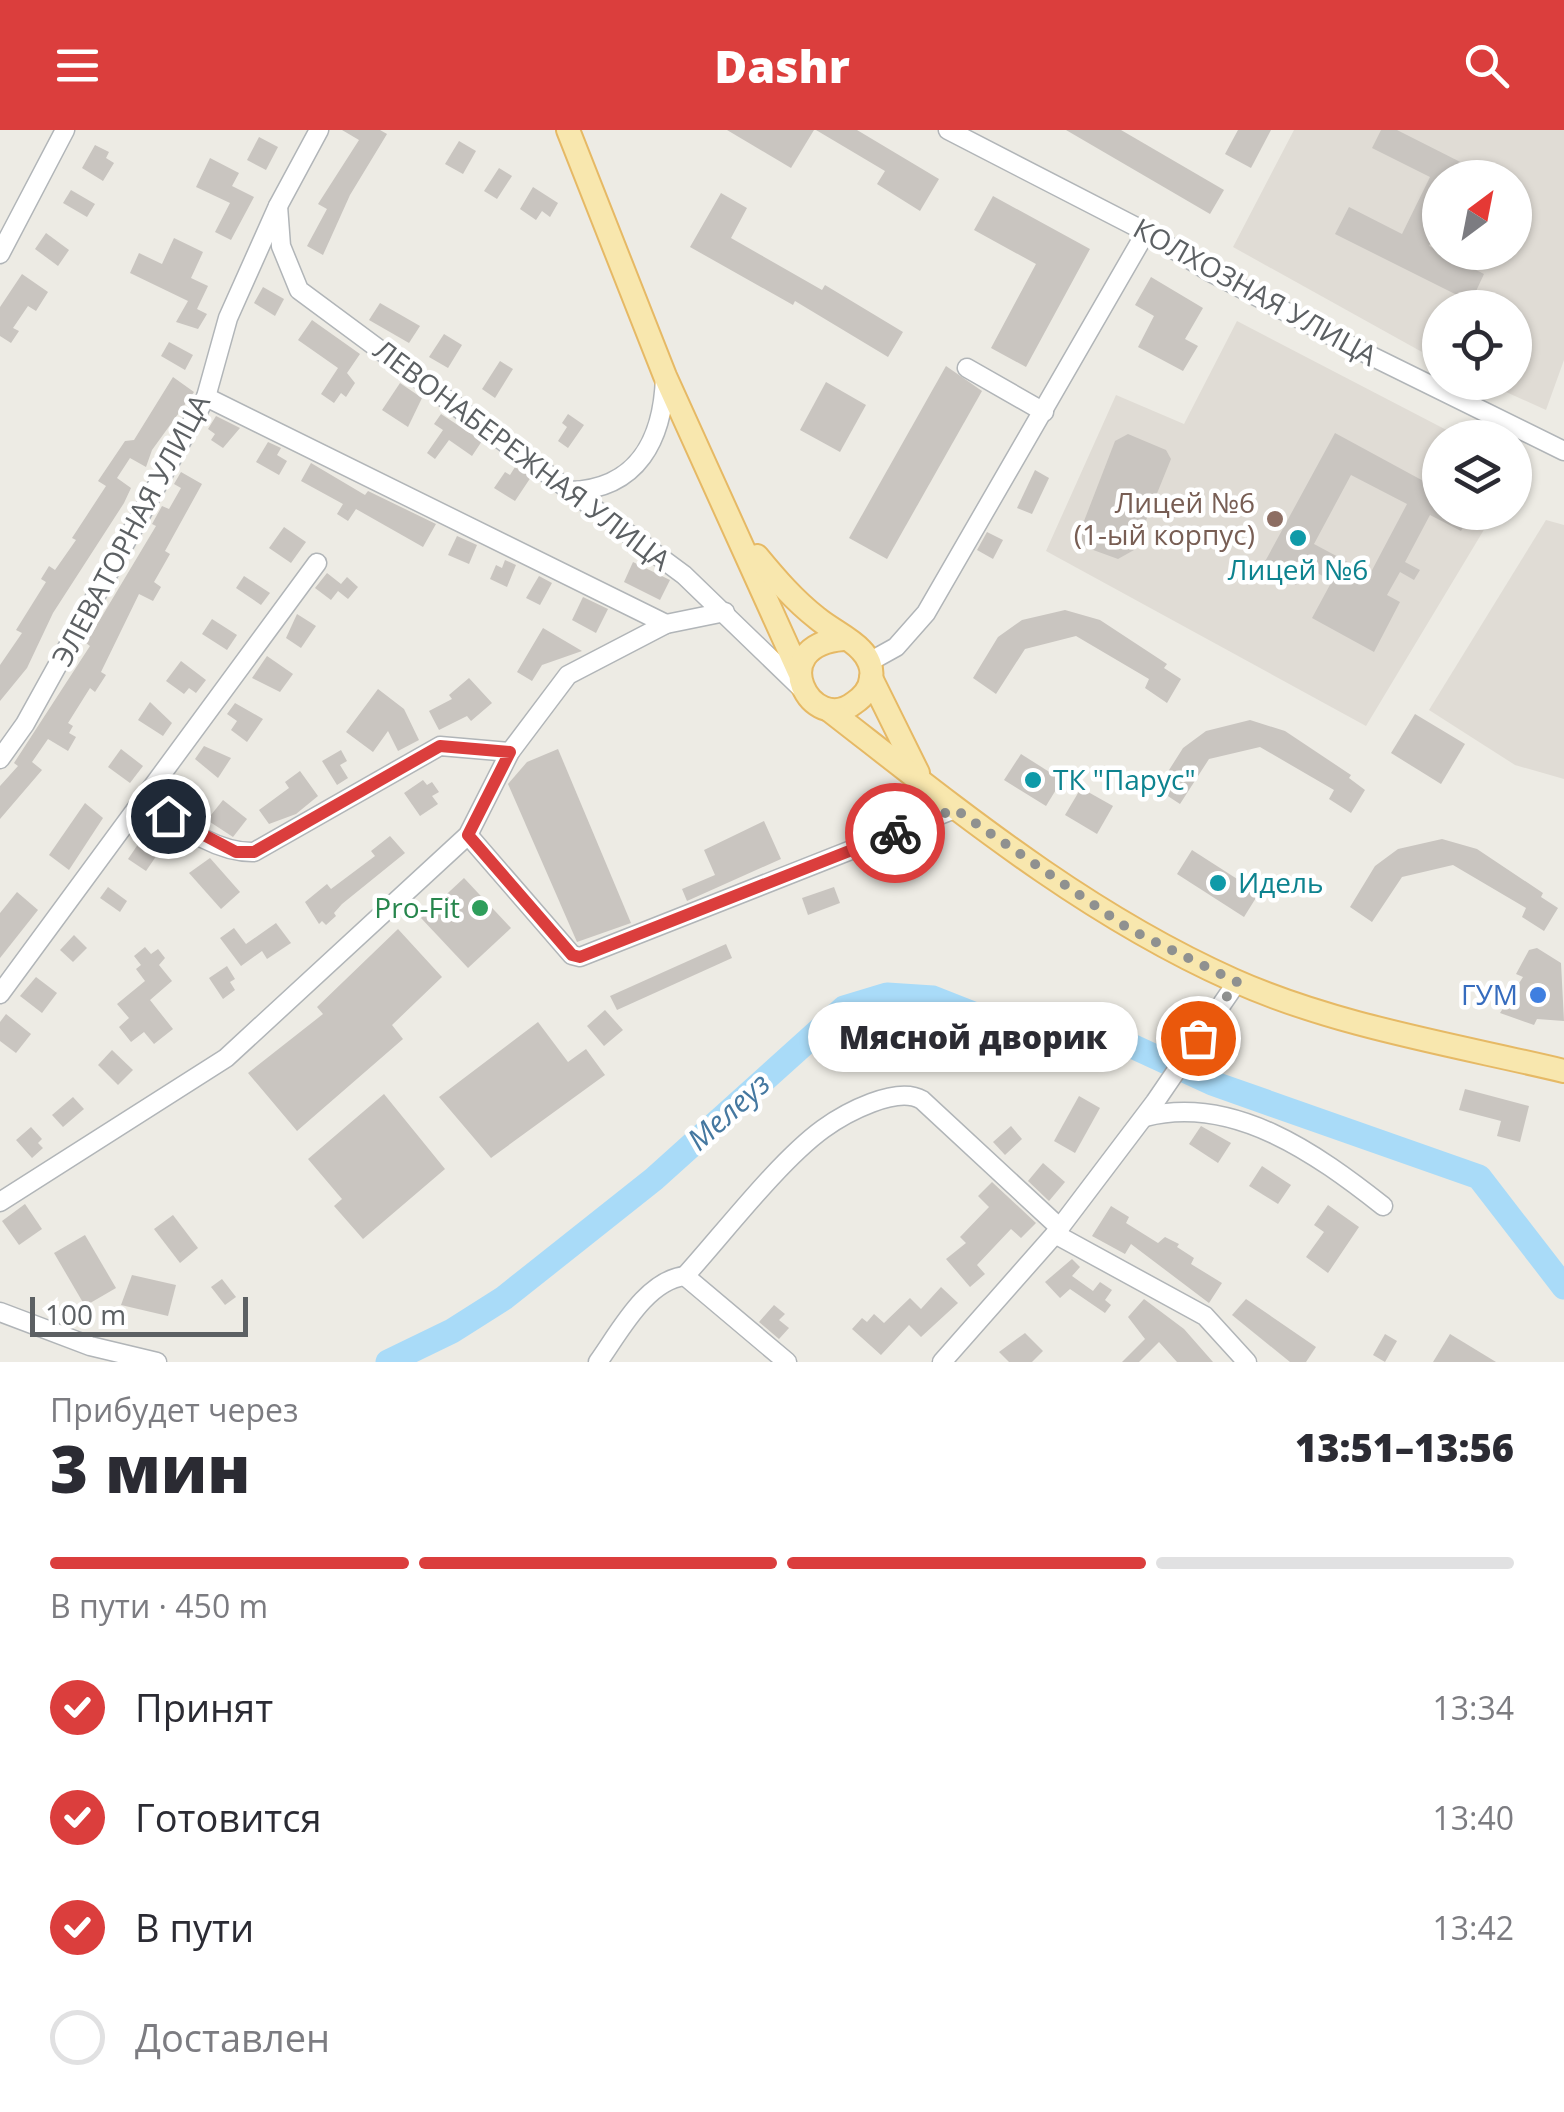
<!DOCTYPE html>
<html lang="ru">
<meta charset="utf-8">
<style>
:root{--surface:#fff;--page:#f2f2f3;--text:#2b2b33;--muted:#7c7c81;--line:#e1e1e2;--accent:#db3e3d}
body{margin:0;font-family:"Open Sans",sans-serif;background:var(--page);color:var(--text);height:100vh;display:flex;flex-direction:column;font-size:38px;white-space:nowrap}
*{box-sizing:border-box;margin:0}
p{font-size:32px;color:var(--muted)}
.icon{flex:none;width:55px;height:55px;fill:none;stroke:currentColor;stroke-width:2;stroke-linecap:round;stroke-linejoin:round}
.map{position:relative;height:1232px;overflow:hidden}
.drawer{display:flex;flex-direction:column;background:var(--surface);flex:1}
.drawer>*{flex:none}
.needle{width:65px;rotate:32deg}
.buttons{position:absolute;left:1422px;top:30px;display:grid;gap:20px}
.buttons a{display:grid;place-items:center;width:110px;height:110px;border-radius:50%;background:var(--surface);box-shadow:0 2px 8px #0004;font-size:50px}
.scale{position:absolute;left:30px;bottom:25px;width:218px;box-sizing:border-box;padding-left:10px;border:5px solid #5c6063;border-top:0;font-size:28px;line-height:35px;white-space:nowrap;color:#5c6063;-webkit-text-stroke:8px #fff;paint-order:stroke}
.pin{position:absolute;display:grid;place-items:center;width:85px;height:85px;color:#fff;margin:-42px;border:5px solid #fff;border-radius:50%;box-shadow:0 2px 10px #0007}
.courier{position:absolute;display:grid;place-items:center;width:100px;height:100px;margin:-50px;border:8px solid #db3e3d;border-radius:50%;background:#fff;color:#222;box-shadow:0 2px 12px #0007}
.bubble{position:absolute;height:70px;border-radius:35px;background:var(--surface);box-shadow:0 2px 8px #0004;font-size:32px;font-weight:800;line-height:70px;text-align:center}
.head em{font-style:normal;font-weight:800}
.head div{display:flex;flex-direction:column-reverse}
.head{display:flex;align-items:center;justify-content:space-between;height:170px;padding:0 50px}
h1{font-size:65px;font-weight:800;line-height:75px}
.bar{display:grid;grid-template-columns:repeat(4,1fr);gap:15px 10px;align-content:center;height:120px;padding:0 50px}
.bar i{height:12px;border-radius:8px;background:var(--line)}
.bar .active{background:var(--accent)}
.bar p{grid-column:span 4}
ol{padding:0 50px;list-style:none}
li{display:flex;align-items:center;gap:30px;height:110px}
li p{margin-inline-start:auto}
li .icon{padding:10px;border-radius:50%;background:var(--accent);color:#fff;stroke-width:4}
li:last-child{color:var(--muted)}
li i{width:55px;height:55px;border:5px solid var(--line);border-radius:50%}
header{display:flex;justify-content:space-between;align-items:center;height:130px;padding:0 50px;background:var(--accent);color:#fff;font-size:45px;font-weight:800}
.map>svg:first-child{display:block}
.education{fill:#e0dcd5;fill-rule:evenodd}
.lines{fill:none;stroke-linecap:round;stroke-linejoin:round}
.river{stroke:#a9dbf8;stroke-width:25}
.building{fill:#c9c5c0;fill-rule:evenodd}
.minor-casing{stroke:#b1b5b8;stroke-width:21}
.major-casing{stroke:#e6b965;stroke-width:26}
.minor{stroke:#fff;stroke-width:18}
.major{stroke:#f8e7ae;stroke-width:22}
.done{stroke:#8f9190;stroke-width:10;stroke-dasharray:0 18}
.route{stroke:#db3e3d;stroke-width:12}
.education-dot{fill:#8d6e63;stroke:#fff;stroke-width:4}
.culture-dot{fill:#0f9aa8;stroke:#fff;stroke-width:4}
.leisure-dot{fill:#2e9e5b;stroke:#fff;stroke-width:4}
.shop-dot{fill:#3f7fe0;stroke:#fff;stroke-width:4}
.labels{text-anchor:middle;stroke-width:9;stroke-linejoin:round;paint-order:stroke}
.street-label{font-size:28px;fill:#5c6063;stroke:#fff}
.education-label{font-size:28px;fill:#785e54;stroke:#fff;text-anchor:end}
.culture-label{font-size:28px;fill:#0d838f;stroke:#fff;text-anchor:start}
.leisure-label{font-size:28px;fill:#27864d;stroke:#fff;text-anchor:end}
.shop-label{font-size:28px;fill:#366cbe;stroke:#fff;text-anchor:end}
.water-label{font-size:30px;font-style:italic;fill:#4578a0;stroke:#fff}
</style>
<header><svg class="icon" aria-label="menu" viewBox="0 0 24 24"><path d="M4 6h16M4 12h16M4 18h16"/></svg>Dashr<svg class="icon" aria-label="search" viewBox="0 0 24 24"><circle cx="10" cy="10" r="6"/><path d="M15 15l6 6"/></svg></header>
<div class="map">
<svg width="1564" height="1232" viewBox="0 0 1564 1232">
<rect width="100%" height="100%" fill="#edebe4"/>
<g class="education">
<path d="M1294,0h270v230l-18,50 -60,-27 29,-1v-74h-75v54l-207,-115zM1440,48h75v74h-75z"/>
<path d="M1237,191l223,116 -20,1v74l54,1 -128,213 -320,-175 70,-156 68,29z"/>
<path d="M1546,390l18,5v254l-49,-14 -86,-55z"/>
</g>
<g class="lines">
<path class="river" d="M388,1232l64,-31 52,-33 150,-119 190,-171 43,-13 46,3 96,38 49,-4 43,9 91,42 267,94 85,110"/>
</g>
<g class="building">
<path d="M342,0h38l7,4 -37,61 -27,60 -16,-9 20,-37 -9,-5 41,-64z"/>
<path d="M727,0h87l-23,38z"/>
<path d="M816,0h41l82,49 -19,32 -43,-27 8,-13z"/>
<path d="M1066,0h55l103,60 -14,24z"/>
<path d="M1238,0h33l-20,38 -26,-14z"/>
<path d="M1381,0h16l95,48h-52v46l-11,22 55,28 -13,28 -136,-68 14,-27 53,27 28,-57 -58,-29z"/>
<path d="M259,7l19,10 -12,23 -19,-10z"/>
<path d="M459,11l17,10 -13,23 -18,-10z"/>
<path d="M95,15l14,7 -3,6 8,5 -11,18 -21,-13z"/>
<path d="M210,28l29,15 -7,13 22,11 -23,43 -16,-8 15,-29 -34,-16z"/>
<path d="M499,38l13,8 -15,23 -13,-8z"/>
<path d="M533,57l25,16 -8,14 -8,-6 -6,9 -16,-11z"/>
<path d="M71,60l24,14 -8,13 -24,-14z"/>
<path d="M721,63l26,15 -16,30 91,52 3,-5 78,47 -15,25 -93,-56 -2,4 -103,-58z"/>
<path d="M993,66l97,53 -64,118 -35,-19 45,-84 -62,-34z"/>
<path d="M46,103l23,17 -11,16 -23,-17z"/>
<path d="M174,108l29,14 -12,26 17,8 -11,23 10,5 -9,15 -22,-7 12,-21 -58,-28 9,-20 23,11z"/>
<path d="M22,144l26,18 -12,19 -8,-5 -15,22 6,3 -8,12 -11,-7v-29z"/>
<path d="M1151,147l52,31 -18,31 13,7 -15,25 -45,-24 16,-31 -19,-11z"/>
<path d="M263,157l21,12 -9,17 -21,-13z"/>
<path d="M380,173l40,23 -11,17 -40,-23z"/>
<path d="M312,190l48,34 -13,19 8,10 -9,14 -5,-4 -7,10 -13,-9 17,-26 -40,-28z"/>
<path d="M444,204l18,11 -14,23 -19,-11z"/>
<path d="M169,212l24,13 -8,15 -24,-14z"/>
<path d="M500,231l13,8 -18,29 -13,-9z"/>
<path d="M946,236l36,25 -95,168 -38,-21z"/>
<path d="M173,247l21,15 -42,58 -6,17 -16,-9 -13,20 14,10 -7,15 -71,110 -26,55 -27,33v-36l22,-32 -6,-3 30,-48 -5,-3 8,-13 6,4 21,-30 -4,-2 34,-52 -8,-5 27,-40 9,-1z"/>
<path d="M826,252l40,23 -26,47 -40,-22z"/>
<path d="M400,253l22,15 -14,29 -26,-17z"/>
<path d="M441,284l41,27 -10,15 -23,-16 -14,19 -8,-6 16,-23 -9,-6z"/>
<path d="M568,284l16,11 -16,23 -10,-7 9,-14 -5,-4z"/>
<path d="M216,286l24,12 -17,20 -12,-8 4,-6 -7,-5z"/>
<path d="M1335,303l105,57v22h31l-10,19 -31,-16 -25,47 15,8 -6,10 -14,-8 -13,23 13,7 -26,50 -62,-34 20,-37 -26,-14 -10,18 -34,-18zM1351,345l56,29 -37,70 -56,-30z"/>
<path d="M1128,304l38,16 5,9 -37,91 -16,9 -33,-12 -6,-13 36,-93z"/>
<path d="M268,312l13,6 -4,7 10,6 -8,14 -23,-13z"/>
<path d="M311,333l54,32 3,-4 68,33 -13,23 -67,-38 -8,12 -11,-7 6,-10 -42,-23z"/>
<path d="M515,337l16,10 -16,24 -21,-13 11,-16 5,3z"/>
<path d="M1035,340l14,8 -17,36 -15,-6z"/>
<path d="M181,342l21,12 -37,67 5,3 -16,28 7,5 -8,14 -14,-7 -38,78 5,3 -11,17 -5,-4 -22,35 5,3 -4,7 7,4 -8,14 -20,-12 -16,23 10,8 -42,49v-33l18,-20 -4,-3 76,-117 -4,-3 70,-117 -4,-2 10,-18 7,3 12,-21 -7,-4z"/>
<path d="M284,397l22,15 -15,21 -22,-15z"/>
<path d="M987,402l16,8 -10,19 -16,-9z"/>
<path d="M457,406l20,9 -8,19 -21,-9z"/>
<path d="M505,430l11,5 -9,22 -17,-8 6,-14 6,3z"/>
<path d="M633,432l37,18 -10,20 -36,-18z"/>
<path d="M327,443l14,11 6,-7 11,10 -10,12 -10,-8 -7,9 -16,-12z"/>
<path d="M244,446l26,17 -9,12 -25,-17z"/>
<path d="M539,446l13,7 -12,22 -14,-7z"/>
<path d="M583,467l25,12 -12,24 -24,-13z"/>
<path d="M1065,480l35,10 67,44 -3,4 17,11 -14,24 -22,-15 4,-9 -73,-43 -51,13 -29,45 -23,-16 25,-41 24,-17z"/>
<path d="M297,484l19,12 -15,22 -15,-10z"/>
<path d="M212,489l25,16 -10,15 -25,-16z"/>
<path d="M543,498l39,23 -40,14 -10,16 -15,-9z"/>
<path d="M267,526l26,18 -13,18 -28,-14z"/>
<path d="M181,531l25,19 -10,13 -7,-5 -5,6 -18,-13z"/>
<path d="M469,548l23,25 -21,18 -4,-5 -28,14 -10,-19 23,-12 -3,-4z"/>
<path d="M378,559l26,20 15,31 -21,11 -10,-20 -15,21 -27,-20z"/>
<path d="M150,572l22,21 -9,13 -25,-16z"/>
<path d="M235,573l28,16 -16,23 -16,-12 6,-9 -10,-7z"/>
<path d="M1415,584l50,30 -24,40 -50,-31z"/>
<path d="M1250,590l35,11 66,44 -2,3 16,12 -14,23 -22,-14 5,-9 -74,-43 -51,12 -29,45 -23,-15 26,-41 23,-17z"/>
<path d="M204,616l27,12 -13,20 -23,-19z"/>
<path d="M121,619l22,17 -13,17 -22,-16z"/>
<path d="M558,619l73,174 -54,19 -69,-158 19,-22z"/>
<path d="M341,620l6,11 -7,4 8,13 -11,7 -15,-24z"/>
<path d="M1021,624l41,26 -16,26 -42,-26z"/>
<path d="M300,641l18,25 -22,18 -27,10 -10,-14 30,-22 -4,-6z"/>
<path d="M423,650l4,5 5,-3 7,10 -7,4 6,8 -18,12 -16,-23z"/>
<path d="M1081,658l32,18 -16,28 -32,-19z"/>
<path d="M223,670l24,19 -14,18 -26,-17z"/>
<path d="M85,673l18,15 -34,52 -20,-15z"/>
<path d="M764,691l17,38 -94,42 -5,-12 33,-14 -11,-25z"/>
<path d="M390,706l15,17 -63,51 -8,9 2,3 -10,9 -4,-4 -3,3 -14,-22 22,-18 4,5 44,-33 -4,-5z"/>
<path d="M1442,709l35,10 66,44 -2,4 17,11 -14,23 -22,-14 4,-9 -73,-43 -51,12 -30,45 -22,-15 25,-41 23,-17z"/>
<path d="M141,710l18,12 -13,19 -18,-12z"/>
<path d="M1192,720l67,43 -15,24 -67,-43z"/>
<path d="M210,728l30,34 -19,17 -32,-36z"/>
<path d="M464,748l47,50 -43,40 -47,-50z"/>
<path d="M108,757l19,14 -7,11 -20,-14z"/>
<path d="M834,757l6,16 -32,12 -6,-17z"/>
<path d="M17,762l21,18 -38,48v-45z"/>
<path d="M276,793l15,20 -24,16 -5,-8 -21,15 -21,-28 14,-10 12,16z"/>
<path d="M398,799l44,48 -50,48 11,14 -106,92 -49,-58 75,-59 -6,-7z"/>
<path d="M74,805l13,13 -14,14 -13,-12z"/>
<path d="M726,814l6,14 -115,52 -7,-14z"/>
<path d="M145,817l6,7 7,-5 7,9 -6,7 13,16 -22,19 23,29 -19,15 -10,-12 -13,10 -12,-15 10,-9 -12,-14 28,-23 -9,-12 5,-4 -7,-9z"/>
<path d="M1537,818l24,15 3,58 -27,-2 -3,6 -34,-12 23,-36 -7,-3 13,-24z"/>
<path d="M227,836l8,13 -5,3 5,8 -12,9 -14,-21z"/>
<path d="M36,847l21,16 -15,20 -22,-17z"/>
<path d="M605,880l18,20 -19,16 -17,-20z"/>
<path d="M6,884l25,20 -15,19 -16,-12v-19z"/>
<path d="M538,892l30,40 18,-13 19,26 -114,83 -52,-61z"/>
<path d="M112,920l21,20 -15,15 -20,-20z"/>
<path d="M1465,959l64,17 -9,36 -23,-6 4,-15 -42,-11z"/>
<path d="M384,964l61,75 -82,70 -29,-33 8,-7 -34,-40z"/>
<path d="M1079,966l21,12 -25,45 -21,-12z"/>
<path d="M73,967l11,12 -21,18 -11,-12z"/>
<path d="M1011,996l11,13 -17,16 -12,-13z"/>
<path d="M1201,996l30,17 -13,20 -29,-19z"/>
<path d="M31,997l11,12 -4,4 5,5 -11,10 -16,-18z"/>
<path d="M1043,1033l22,19 -16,19 -21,-20z"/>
<path d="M1262,1036l29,19 -13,19 -29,-18z"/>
<path d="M992,1052l44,41 -15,15 -10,-9 -34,36 8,9 -15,13 -24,-28 20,-16 -6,-6 29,-30 -11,-11z"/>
<path d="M25,1074l17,25 -23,16 -17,-24z"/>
<path d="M1328,1075l31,22 -31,46 -22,-16 18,-25 -10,-7z"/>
<path d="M1111,1076l18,11 -3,6 32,20 7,-6 14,7 -2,3 17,11 -3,6 31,19 -13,20 -78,-59 -6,10 -33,-18z"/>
<path d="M173,1085l25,33 -18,15 -26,-34z"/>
<path d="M85,1105l31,53 -31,18 -31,-53z"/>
<path d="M1072,1129l8,8 -8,9 21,15 7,-9 12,8 -7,10 6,5 -6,8 -35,-24 -10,9 -15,-16z"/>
<path d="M132,1145l44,10 -8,31 -47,-11z"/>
<path d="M222,1149l14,18 -11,8 -14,-18z"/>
<path d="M941,1157l17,16 -37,34 -12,-12 -28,30 -29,-26 10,-11 5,4 7,-8 10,9 26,-25 11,11z"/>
<path d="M1144,1169l40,30 29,33h-36l-18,-20 -20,20h-17l23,-23 -17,-22z"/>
<path d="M1246,1169l70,48 -10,15h-16l-58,-47z"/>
<path d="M774,1175l11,9 -6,6 10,8 -10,11 -20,-17z"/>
<path d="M1025,1203l18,18 -11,11h-23l-10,-10z"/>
<path d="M1385,1204l12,7 -12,21 -12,-7z"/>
<path d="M1450,1204l46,28h-63z"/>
</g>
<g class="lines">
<defs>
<g id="minor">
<path d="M948,0l198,102 64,40 143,75 211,104"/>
<path d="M278,76l3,40 18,44 385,285 117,113"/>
<path d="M0,124l65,-124"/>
<path d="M967,238l77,44"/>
<path d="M206,267l460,227"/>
<path d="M570,361c68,-2 93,-52 95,-114"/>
<path d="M869,532l27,-15 30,-34 220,-381"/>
<path d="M0,629l25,-35 181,-327 22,-79 50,-112 41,-76"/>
<path d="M145,670c32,22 68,53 109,52l186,-106 70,6"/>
<path d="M468,705l104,120 8,2 375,-148"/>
<path d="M0,864l317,-431"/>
<path d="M1145,987c88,-23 172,37 238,89"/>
<path d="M0,1072l226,-144 242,-223 42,-83 58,-77 98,-51 59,-12"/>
<path d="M1055,1104l150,82 42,46"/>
<path d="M685,1146c38,-42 94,-115 138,-147 22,-16 74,-44 99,-29l138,128"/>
<path d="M685,1146l102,86"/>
<path d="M0,1182l90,34 67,16"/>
<path d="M598,1232c21,-29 48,-82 87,-86"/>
<path d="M942,1232l113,-128 100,-132 82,-120"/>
</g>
<g id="major">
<path d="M568,0l97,246 134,296"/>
<path d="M757,426c19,23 37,44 60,62 13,11 33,20 44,32 7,7 12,18 10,28 -1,11 -8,19 -17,25 -42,33 -91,-57 -11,-64"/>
<path d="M871,548l47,95"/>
<path d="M829,580c129,100 254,203 404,270 103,46 222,65 331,91"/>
</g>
</defs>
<use href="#minor" class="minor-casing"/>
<use href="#major" class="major-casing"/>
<use href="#minor" class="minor"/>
<use href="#major" class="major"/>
</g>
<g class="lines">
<path class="done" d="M895,703l60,-24 174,120 108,53 -39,56"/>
<path class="route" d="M168,686l68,36h18l186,-106 70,6 -42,83 104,120 8,2 315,-124"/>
</g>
<circle class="education-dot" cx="1275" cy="389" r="10"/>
<g class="culture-dot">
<circle cx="1298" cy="408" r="10"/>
<circle cx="1033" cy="650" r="10"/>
<circle cx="1218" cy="753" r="10"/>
</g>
<circle class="leisure-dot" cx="480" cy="778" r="10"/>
<circle class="shop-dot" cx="1538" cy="865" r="10"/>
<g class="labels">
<g class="street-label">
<text transform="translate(1255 162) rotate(29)" y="10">КОЛХОЗНАЯ УЛИЦА</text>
<text transform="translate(522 325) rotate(37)" y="10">ЛЕВОНАБЕРЕЖНАЯ УЛИЦА</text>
<text transform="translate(131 400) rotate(-62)" y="10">ЭЛЕВАТОРНАЯ УЛИЦА</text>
</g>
<g class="education-label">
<text x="1255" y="383">Лицей №6<tspan x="1255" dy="32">(1-ый корпус)</tspan></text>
</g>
<g class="culture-label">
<text x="1298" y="450" text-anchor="middle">Лицей №6</text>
<text x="1053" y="660">ТК "Парус"</text>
<text x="1238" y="763">Идель</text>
</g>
<g class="leisure-label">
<text x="460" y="788">Pro-Fit</text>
</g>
<g class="shop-label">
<text x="1518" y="875">ГУМ</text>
</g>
<g class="water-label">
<text transform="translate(729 982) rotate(-42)" y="10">Мелеуз</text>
</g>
</g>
</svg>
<div class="buttons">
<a><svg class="needle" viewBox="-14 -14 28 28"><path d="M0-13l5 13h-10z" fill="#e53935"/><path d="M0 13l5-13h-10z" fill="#7c7c81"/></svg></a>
<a><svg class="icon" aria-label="locate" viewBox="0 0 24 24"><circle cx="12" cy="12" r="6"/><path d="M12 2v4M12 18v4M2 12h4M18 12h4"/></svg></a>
<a><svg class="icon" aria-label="layers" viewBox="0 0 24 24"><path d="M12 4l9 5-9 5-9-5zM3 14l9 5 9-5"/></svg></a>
</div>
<div class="scale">100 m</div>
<div class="pin" style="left:1198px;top:908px;background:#ea580c"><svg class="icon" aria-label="bag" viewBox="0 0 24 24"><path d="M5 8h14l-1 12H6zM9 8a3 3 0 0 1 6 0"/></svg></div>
<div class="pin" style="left:168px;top:686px;background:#1f2937"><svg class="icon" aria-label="home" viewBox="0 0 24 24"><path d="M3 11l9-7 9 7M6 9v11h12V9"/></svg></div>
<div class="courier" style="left:895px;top:703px"><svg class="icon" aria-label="bike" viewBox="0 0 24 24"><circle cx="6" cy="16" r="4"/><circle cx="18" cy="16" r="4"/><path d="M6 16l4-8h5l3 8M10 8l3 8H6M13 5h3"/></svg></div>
<div class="bubble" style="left:808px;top:872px;width:330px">Мясной дворик</div>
</div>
<section class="drawer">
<div class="head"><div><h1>3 мин</h1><p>Прибудет через</p></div><em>13:51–13:56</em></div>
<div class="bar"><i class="active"></i><i class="active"></i><i class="active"></i><i></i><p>В пути · 450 m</p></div>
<ol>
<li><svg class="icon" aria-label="check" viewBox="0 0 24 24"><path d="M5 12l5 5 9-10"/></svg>Принят<p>13:34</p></li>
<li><svg class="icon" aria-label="check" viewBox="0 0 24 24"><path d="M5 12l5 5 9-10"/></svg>Готовится<p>13:40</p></li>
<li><svg class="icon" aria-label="check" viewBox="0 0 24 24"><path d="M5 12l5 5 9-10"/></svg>В пути<p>13:42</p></li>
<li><i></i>Доставлен</li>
</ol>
</section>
